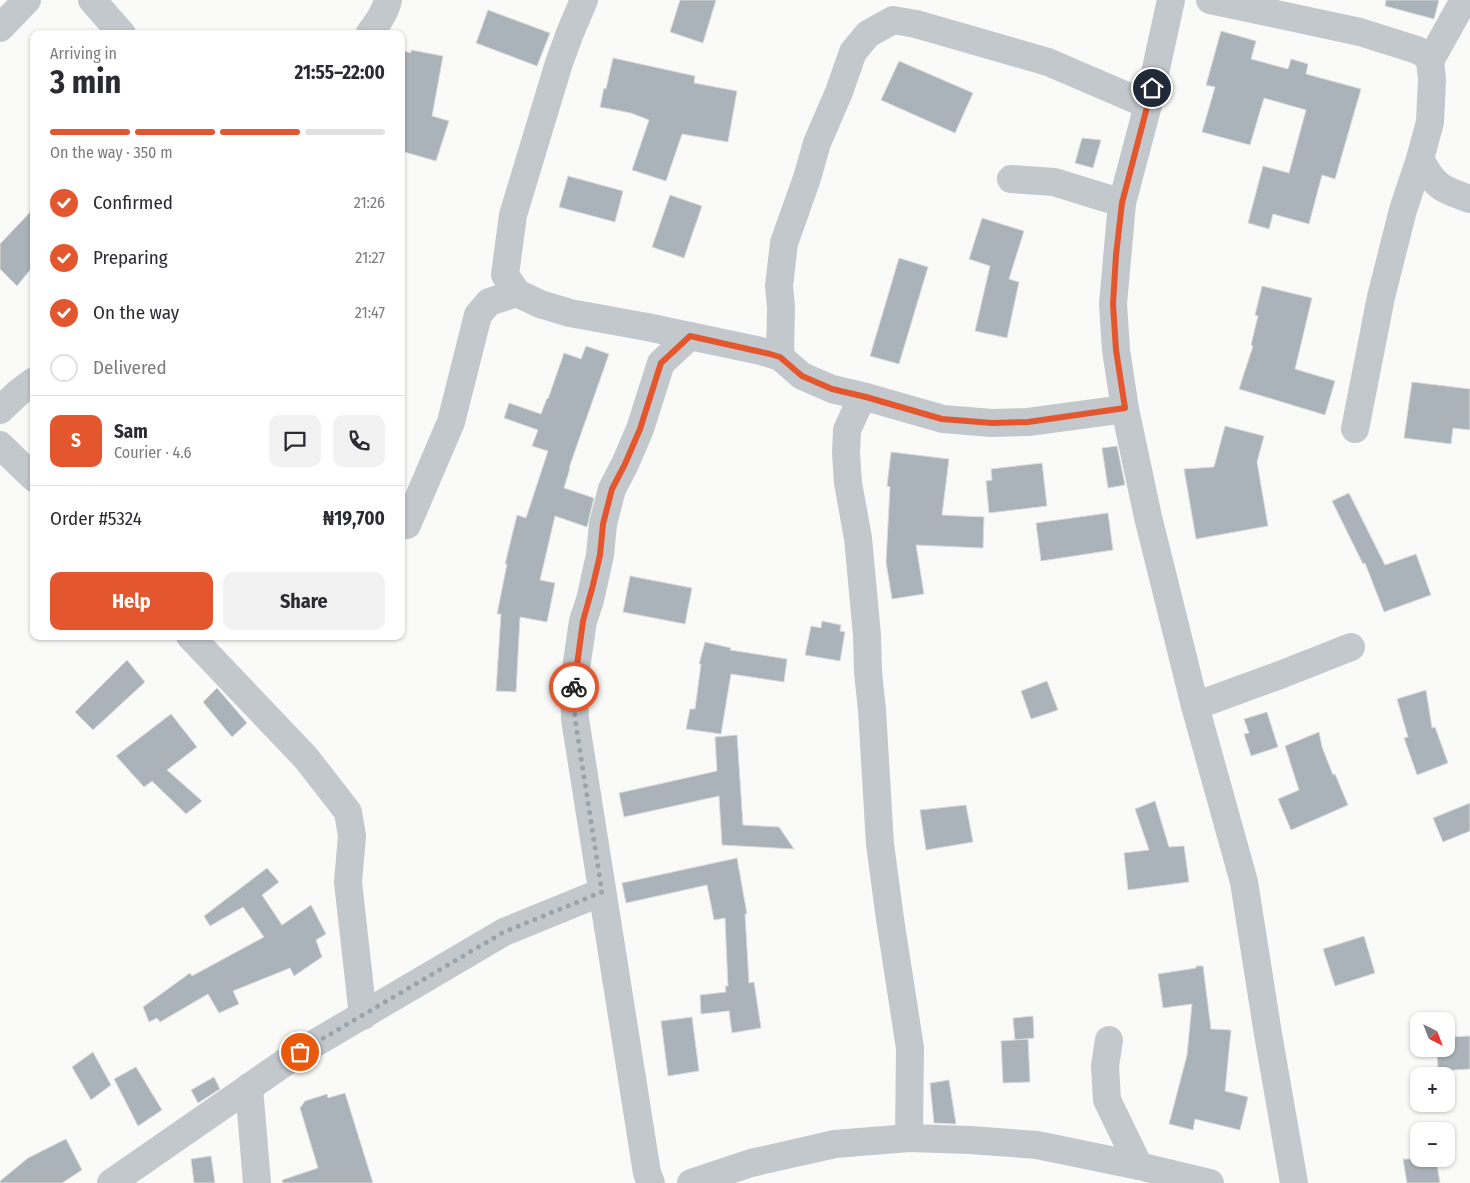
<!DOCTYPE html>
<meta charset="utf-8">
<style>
:root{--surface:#fff;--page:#f2f2f3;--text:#2b2b33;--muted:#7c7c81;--line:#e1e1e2;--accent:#e4572e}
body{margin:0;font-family:"Fira Sans Condensed",sans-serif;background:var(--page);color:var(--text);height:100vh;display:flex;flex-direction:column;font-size:19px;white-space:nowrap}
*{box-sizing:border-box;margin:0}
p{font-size:16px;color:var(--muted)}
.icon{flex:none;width:28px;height:28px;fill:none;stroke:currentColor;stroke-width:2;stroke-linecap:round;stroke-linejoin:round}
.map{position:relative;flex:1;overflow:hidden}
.side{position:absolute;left:30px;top:30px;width:375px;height:610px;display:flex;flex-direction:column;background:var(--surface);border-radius:10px;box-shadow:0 1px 4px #0004}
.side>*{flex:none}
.needle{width:32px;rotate:138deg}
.controls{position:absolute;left:1410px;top:1012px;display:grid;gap:10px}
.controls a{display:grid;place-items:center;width:45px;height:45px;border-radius:10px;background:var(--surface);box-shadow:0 1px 4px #0004;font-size:25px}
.pin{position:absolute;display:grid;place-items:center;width:42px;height:42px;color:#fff;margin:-21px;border:2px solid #fff;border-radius:50%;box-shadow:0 1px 5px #0007}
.courier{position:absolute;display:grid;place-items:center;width:50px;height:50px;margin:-25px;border:4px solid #e4572e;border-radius:50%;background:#fff;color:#222;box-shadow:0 1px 6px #0007}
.headline em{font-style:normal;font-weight:700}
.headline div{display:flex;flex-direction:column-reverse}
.headline{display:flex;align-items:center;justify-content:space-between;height:85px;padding:0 20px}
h1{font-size:32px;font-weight:700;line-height:38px}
.bar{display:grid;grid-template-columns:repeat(4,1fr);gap:8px 5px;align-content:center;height:60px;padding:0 20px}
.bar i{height:6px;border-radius:4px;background:var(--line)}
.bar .on{background:var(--accent)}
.bar p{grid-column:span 4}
.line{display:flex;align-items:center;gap:12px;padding:0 20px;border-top:1px solid var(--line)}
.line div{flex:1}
.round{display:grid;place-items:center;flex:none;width:52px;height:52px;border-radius:10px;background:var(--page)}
ol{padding:0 20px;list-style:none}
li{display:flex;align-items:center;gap:15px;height:55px}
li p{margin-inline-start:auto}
li .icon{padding:5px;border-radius:50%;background:var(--accent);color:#fff;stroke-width:4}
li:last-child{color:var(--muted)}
li i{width:28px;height:28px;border:2px solid var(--line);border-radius:50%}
.button{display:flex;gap:10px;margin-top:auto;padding:10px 20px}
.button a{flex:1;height:58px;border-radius:10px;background:var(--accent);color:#fff;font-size:20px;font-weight:700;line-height:58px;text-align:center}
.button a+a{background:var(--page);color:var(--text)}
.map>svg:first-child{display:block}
.building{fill:#aab3b9;stroke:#dcdcda}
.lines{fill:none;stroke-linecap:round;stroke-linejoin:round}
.minor{stroke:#c3c8cc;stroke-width:28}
.done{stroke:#99a4ac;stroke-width:5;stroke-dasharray:0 9}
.route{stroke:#e4572e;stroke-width:6}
</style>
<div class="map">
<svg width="1470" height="1183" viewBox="0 0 1470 1183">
<rect width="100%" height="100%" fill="#fafaf8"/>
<g class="building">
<path d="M680,0h36l-13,43 -33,-11z"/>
<path d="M1386,0h53l-5,19 -49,-13z"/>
<path d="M488,10l62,23 -13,33 -61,-23z"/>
<path d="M1221,31l35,10 -5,18 37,10 3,-10 17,5 -2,10 55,15 -26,90 -13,-4 -13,49 -36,-10 -4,15 -21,-6 15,-57 26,7 17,-63 -42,-12 -14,47 -48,-13 13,-45 -9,-2z"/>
<path d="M401,50l10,3v-3l32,6 -11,60 17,5 -13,40 -35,-10z"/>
<path d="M613,58l82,18 -1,7 43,8 -9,51 -46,-8 -16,47 -34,-11 17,-50 -18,-7 -31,-6 4,-19 2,1z"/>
<path d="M899,61l74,32 -18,40 -74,-33z"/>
<path d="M1082,138l19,2 -8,28 -18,-5z"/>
<path d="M568,176l55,15 -8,31 -56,-15z"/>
<path d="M670,195l32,11 -18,52 -32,-11z"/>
<path d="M34,208v57l-17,21 -17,-17v-25z"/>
<path d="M982,218l42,13 -15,48 10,3 -12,56 -32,-7 15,-65 -21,-7z"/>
<path d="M899,258l29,9 -29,97 -29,-8z"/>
<path d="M1262,286l50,12 -17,71 40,12 -10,34 -86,-26 14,-43 -2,-1 7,-29 -3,-1z"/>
<path d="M586,346l23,8 -40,114h1l-6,20 30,10 -7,29 -32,-11 -15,64 15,3 -8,39 -27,-5 -4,75 -20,-1 5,-77h-4l10,-50h-2l12,-49 9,3 22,-67 -16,-5 6,-16 -34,-12 5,-15 32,11 6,-16 1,1 16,-46 17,6z"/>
<path d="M1412,382l58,7v41l-17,-2 -2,16 -47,-6z"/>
<path d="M1225,426l39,10 -7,26 11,64 -72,13 -12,-70 30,-2z"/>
<path d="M1117,446l8,39 -17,3 -6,-40z"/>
<path d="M891,452l58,7 -7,56 42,2 -1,31 -67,-3 8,49 -32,5 -6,-37 4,-75 -3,-1z"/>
<path d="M1042,463l5,43 -58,7 -3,-32 6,-1 -1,-11z"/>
<path d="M1349,493l36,72 31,-11 15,41 -47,17 -19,-49 -2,1 -31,-63z"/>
<path d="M1108,513l5,37 -72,11 -5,-38z"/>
<path d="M630,576l62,12 -7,36 -62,-12z"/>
<path d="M822,621l19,4 -1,6 5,1 -5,29 -35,-6 6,-29 10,2z"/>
<path d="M705,642l26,6 -1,2 57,9 -3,23 -53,-8 -10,60 -35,-5 4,-20h5l6,-45h-2z"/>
<path d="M127,660l18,22 -52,48 -18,-18z"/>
<path d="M1047,681l11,29 -27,9 -10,-28z"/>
<path d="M217,688l30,35 -15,14 -29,-35z"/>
<path d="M1426,690l6,38 3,-1 13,36 -31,12 -13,-37 4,-1 -11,-38z"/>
<path d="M1267,712l11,35 -27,9 -7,-22 5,-1 -5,-14z"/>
<path d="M171,714l26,33 -30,23 35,31 -16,13 -34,-33 -8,6 -28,-31z"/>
<path d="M1319,732l3,15 11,28 2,-1 13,31 -57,25 -13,-31 21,-9 -14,-44z"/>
<path d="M737,735l6,90 36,2 15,22 -72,-4 -3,-49 -95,21 -5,-24 98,-22 -2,-34z"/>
<path d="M1155,801l14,46 15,-1 5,36 -61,8 -4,-37 25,-3 -14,-41z"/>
<path d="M1470,803v28l-27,11 -10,-24z"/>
<path d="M966,805l7,37 -47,8 -6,-40z"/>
<path d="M737,858l10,56h-2l4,69 5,-1 7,46 -29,5 -3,-22 -28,3 -1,-19 26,-3 -1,-6h3l-3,-68 -11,2 -7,-35 -81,18 -4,-20z"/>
<path d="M267,868l12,14 -17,13 20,30 29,-20 15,29 -10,6 6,17 -28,19 -4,-8 -57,23 6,13 -20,9 -11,-19 -48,28 -3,-4 -8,4 -6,-15 47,-34 2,3 72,-39 -21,-30 -33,19 -6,-10z"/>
<path d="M1364,936l11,37 -40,13 -12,-37z"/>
<path d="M1196,966h7l8,63 20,1 -6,61 23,6 -8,33 -45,-11 -2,11 -24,-6 18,-69 5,-51 -29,4 -5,-34 38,-6z"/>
<path d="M1033,1016l1,22 -19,2 -2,-22z"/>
<path d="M692,1017l7,54 -31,5 -7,-55z"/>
<path d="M1470,1036v33l-32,2 -1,-22h9v-12z"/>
<path d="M1028,1039l2,43 -27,1 -2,-42z"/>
<path d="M93,1052l18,33 -20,15 -19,-33z"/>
<path d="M136,1067l26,43 -24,16 -24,-47z"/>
<path d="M214,1077l6,12 -22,14 -7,-13z"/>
<path d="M949,1080l7,44 -22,-1 -4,-40z"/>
<path d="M345,1093l28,90h-90l-1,-3 36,-12 -18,-60 5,-7 22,-7 1,4z"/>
<path d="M66,1139l16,31 -20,13h-62v-2l28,-23z"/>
<path d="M211,1156l4,27h-21l-3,-24z"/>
<path d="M1403,1159h33l4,24h-33z"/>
</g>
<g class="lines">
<g class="minor">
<path d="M92,0l30,34"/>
<path d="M584,0l-14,33 -11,30 -46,152 -8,60 12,18 23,11 30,9 77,14 114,24 19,6 22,19 30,13 34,8 77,22 49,4 36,-1 97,-13"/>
<path d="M1171,0l-23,105 -26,98 -9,101 3,46 9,59 23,108 47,189 49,176 24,152 26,149"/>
<path d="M1210,0l150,32 57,18 9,5 4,6 2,18 -2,43 -10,37 -17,51 -22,87 -26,132"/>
<path d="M0,28l27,-28"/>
<path d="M369,34c8,-10 16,-21 19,-34"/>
<path d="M1430,61l34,-61"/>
<path d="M1420,159c15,28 21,30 50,40"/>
<path d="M1011,179l43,3 68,21"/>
<path d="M780,357l1,-50 -2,-21 5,-43 23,-65 10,-35 22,-51 14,-40 15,-18 25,-14 23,4 132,38 100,43"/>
<path d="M866,397l-9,11 -10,22 -1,23 2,30 10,55 9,97 1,37 4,38 8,134 10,75 20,129 -1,90"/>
<path d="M0,410l18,-17 16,-12"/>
<path d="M0,445l34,33"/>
<path d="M407,525l44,-103 27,-107 11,-13 28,-9"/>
<path d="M190,636l116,122 42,54 4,24 -4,46 15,134"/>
<path d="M1195,706l85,-31 71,-28"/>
<path d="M1109,1040l-4,26 2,34 32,66"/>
<path d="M249,1087l8,96"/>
<path d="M111,1183l189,-131 204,-120 98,-40"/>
<path d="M651,1183l-4,-10 -72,-454 -1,-37 9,-61 7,-21 10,-45 3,-31 9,-35 13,-25 15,-35 21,-66 29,-27"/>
<path d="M691,1183l60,-20 84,-19 74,-6 61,2 67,5 102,21 71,17"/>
</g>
</g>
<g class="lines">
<path class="done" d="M300,1052l204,-120 98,-40 -27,-173 -1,-32"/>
<path class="route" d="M574,687l9,-66 10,-36 7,-30 3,-31 9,-35 13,-25 15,-35 21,-66 29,-27 80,18 10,3 22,19 30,13 34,8 76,22 50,4 36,-1 97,-14 -9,-58 -3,-46 3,-49 6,-52 30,-115"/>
</g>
</svg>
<div class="controls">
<a><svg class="needle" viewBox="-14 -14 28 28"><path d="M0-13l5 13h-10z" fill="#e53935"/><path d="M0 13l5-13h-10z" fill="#7c7c81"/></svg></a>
<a>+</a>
<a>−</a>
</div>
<div class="pin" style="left:300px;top:1052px;background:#ea580c"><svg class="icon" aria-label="bag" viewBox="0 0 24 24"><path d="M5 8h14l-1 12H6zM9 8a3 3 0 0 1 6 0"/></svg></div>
<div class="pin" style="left:1152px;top:88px;background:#1f2937"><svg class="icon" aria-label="home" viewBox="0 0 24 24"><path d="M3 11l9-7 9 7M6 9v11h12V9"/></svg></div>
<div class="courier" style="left:574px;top:687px"><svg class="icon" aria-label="bike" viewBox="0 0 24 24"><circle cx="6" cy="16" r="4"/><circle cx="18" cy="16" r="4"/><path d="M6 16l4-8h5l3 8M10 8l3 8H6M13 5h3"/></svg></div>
<section class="side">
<div class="headline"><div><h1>3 min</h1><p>Arriving in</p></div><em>21:55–22:00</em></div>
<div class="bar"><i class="on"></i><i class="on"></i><i class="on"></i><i></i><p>On the way · 350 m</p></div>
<ol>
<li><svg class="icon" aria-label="check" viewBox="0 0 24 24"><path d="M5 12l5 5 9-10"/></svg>Confirmed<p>21:26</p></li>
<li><svg class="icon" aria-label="check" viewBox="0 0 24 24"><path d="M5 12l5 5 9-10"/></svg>Preparing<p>21:27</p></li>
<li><svg class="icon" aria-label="check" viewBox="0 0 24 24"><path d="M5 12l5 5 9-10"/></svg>On the way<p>21:47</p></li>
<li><i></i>Delivered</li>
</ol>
<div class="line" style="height:90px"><b class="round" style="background:var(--accent);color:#fff">S</b><div><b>Sam</b><p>Courier · 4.6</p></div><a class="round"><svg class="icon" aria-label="chat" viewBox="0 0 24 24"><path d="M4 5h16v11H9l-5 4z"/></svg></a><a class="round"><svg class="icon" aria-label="phone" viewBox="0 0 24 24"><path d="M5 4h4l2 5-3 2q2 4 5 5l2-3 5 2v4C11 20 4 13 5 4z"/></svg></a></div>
<div class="line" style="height:65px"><div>Order #5324</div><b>₦19,700</b></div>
<div class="button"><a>Help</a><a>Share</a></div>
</section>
</div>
